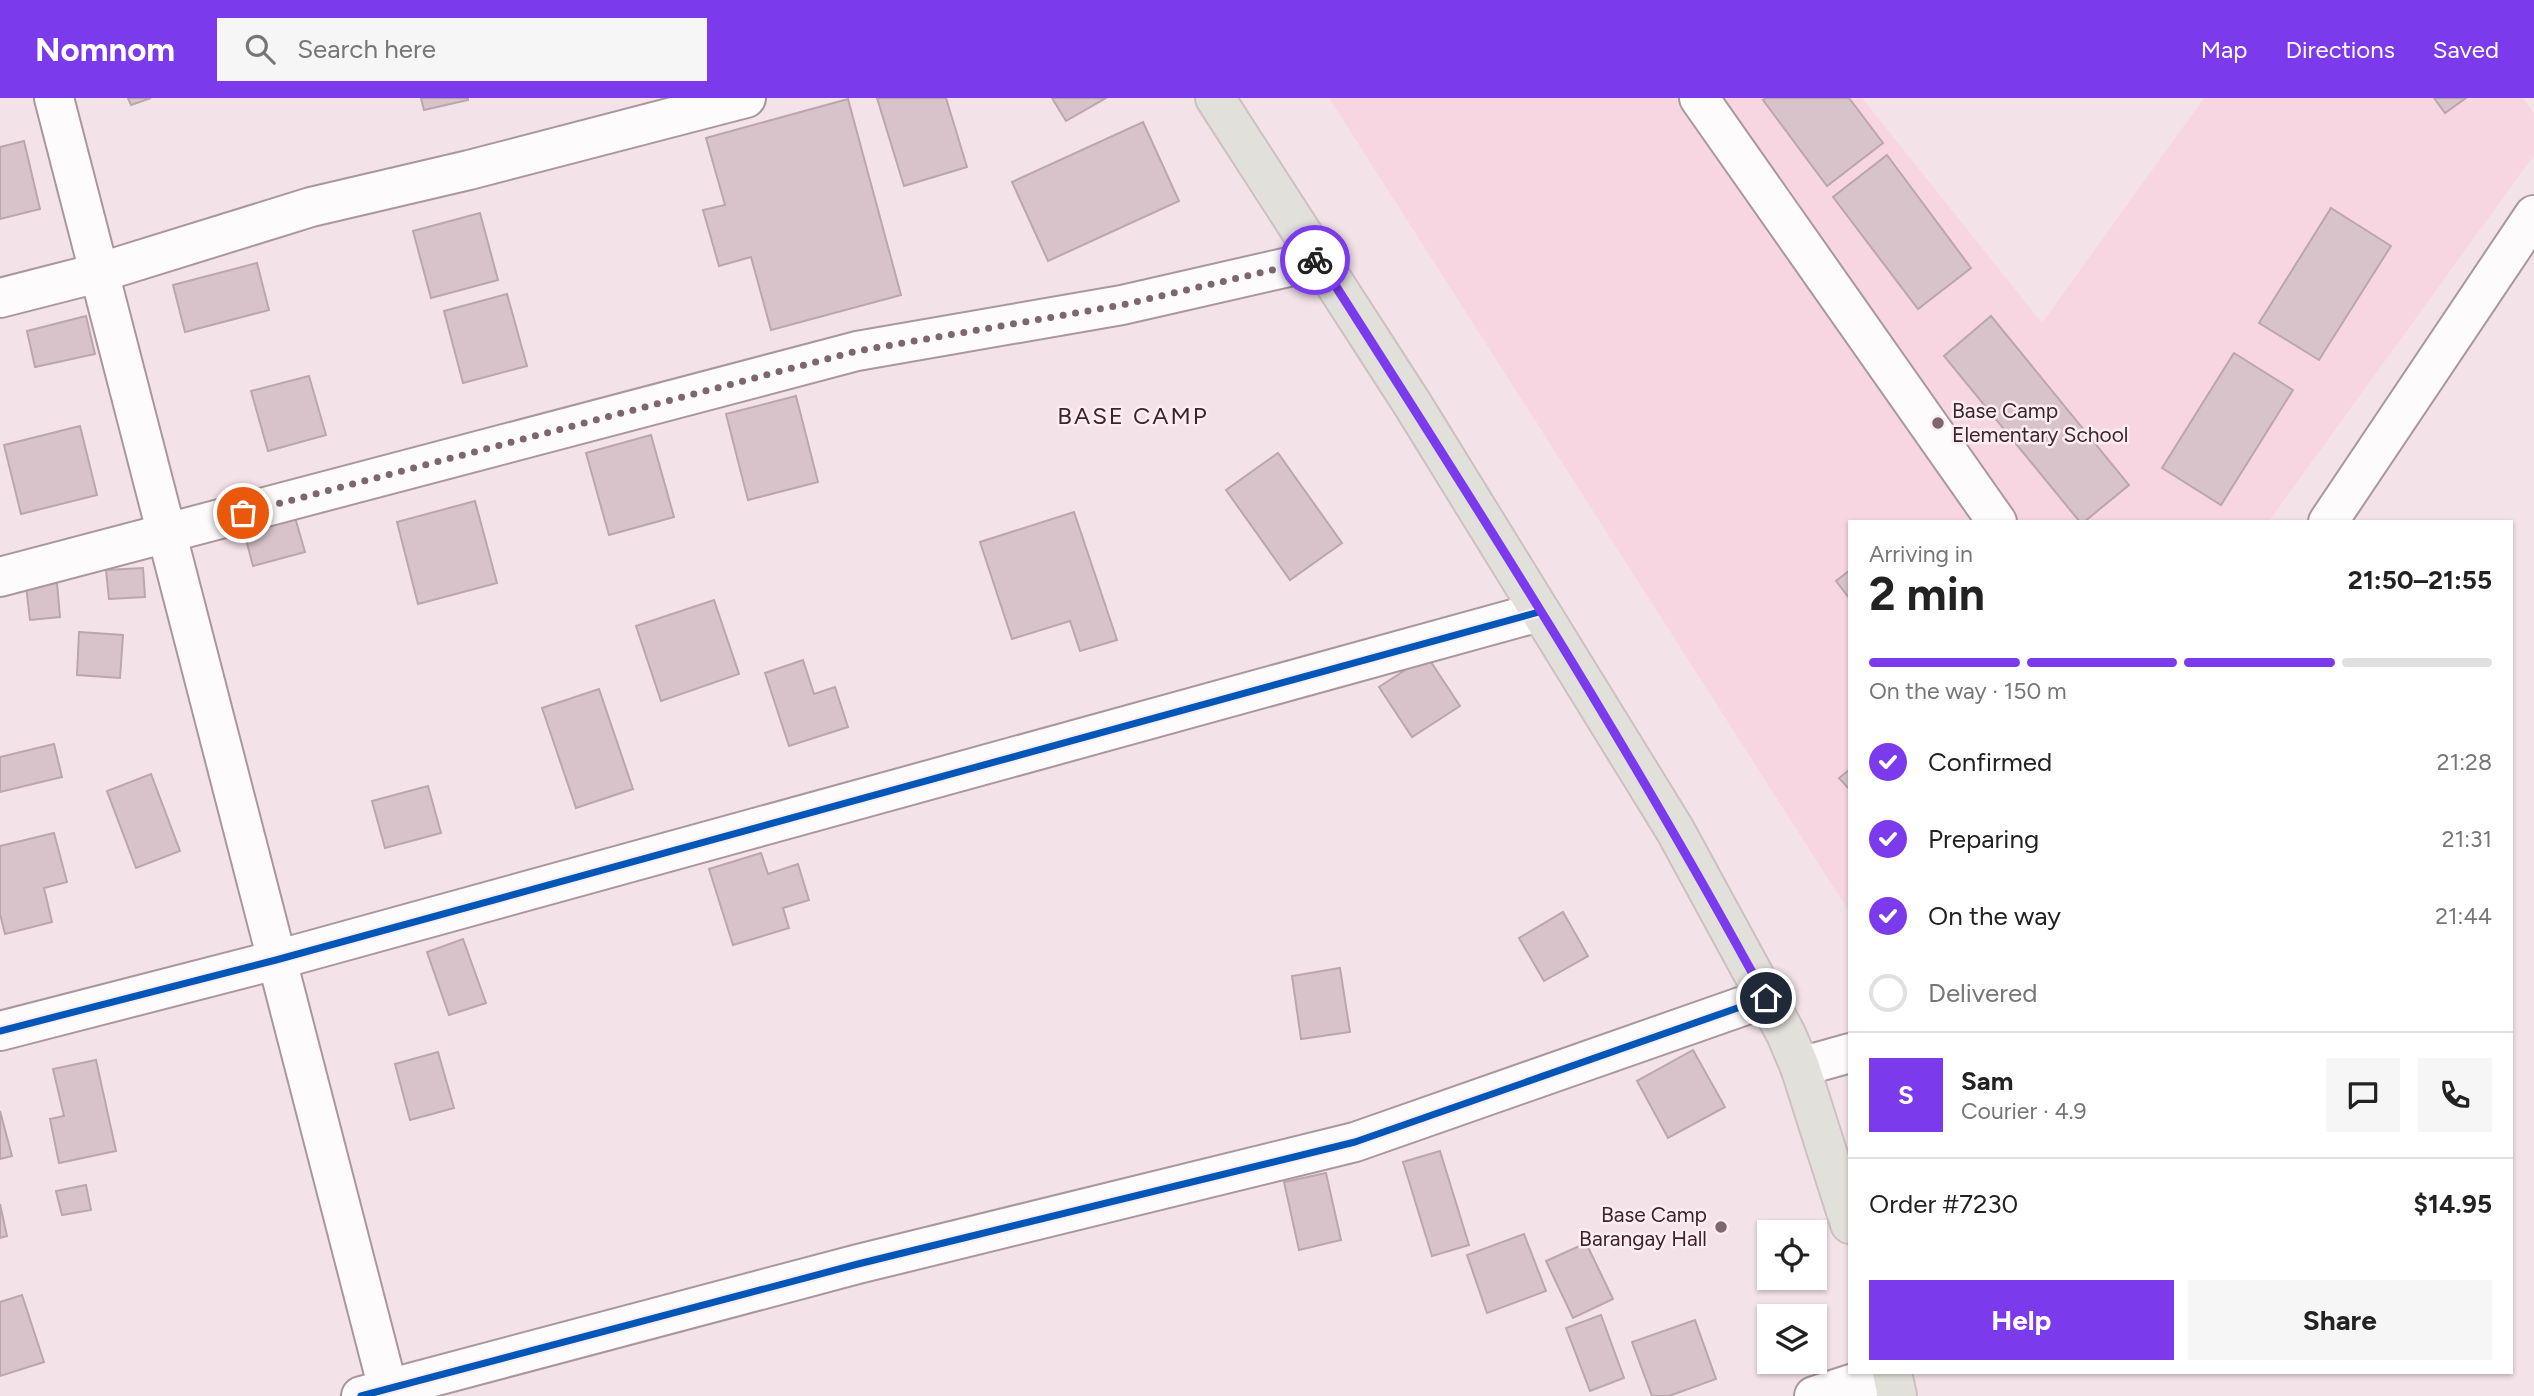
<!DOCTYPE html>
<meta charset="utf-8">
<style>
:root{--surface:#fff;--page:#f6f6f6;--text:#222;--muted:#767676;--line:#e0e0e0;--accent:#7c3aed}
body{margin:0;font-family:Figtree,sans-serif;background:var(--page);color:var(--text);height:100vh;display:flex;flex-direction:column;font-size:26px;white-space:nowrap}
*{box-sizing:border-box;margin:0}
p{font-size:23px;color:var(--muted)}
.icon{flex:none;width:38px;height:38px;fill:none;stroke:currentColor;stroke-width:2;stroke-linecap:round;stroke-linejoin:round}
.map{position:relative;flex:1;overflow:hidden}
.details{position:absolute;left:1848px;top:422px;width:665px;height:854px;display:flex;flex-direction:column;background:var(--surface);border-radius:0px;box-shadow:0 2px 5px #0004}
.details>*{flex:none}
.fabs{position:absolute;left:1757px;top:1122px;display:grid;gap:14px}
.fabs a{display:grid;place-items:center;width:70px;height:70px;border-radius:0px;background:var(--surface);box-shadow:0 2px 5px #0004;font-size:35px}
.pin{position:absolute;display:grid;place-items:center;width:60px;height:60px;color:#fff;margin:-30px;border:4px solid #fff;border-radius:50%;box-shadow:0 2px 7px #0007}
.courier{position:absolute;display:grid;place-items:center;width:70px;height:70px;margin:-35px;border:5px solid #7c3aed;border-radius:50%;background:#fff;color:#222;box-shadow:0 2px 9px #0007}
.overview em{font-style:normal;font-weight:700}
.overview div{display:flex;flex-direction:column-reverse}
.overview{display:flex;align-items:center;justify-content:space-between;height:119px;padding:0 21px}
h1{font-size:46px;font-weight:700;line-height:52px}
.bar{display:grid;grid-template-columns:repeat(4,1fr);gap:10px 7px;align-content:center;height:84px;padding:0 21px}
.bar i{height:9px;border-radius:5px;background:var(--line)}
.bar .active{background:var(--accent)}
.bar p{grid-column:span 4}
.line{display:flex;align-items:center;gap:18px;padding:0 21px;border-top:2px solid var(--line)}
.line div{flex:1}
.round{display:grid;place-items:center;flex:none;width:74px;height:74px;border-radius:0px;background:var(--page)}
ol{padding:0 21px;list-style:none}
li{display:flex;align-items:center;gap:21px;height:77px}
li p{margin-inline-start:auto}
li .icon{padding:7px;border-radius:50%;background:var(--accent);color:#fff;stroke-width:4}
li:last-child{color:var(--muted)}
li i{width:38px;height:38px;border:4px solid var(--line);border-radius:50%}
.primary-button{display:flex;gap:14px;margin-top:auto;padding:14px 21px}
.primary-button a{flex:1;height:80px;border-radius:0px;background:var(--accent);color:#fff;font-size:28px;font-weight:700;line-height:80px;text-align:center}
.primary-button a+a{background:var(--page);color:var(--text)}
header{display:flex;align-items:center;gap:42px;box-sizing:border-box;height:98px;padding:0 35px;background:var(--accent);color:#fff}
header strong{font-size:33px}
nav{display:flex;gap:38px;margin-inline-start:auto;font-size:24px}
.search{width:490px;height:63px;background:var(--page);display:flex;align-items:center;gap:18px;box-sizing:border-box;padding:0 24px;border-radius:0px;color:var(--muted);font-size:26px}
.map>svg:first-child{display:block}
.built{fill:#f8d6e1}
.building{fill:#d8c3ca;stroke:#baa6ad;stroke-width:2}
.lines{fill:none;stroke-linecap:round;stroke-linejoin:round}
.minor-casing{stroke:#aa979d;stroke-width:42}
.major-casing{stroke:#cdc0c4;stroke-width:42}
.minor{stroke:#fdfbfb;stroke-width:38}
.major{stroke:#e1e0da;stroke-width:38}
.cycleway-casing{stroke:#fcedf2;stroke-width:11}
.cycleway{stroke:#0057b8;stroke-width:7}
.done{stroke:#7d666d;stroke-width:7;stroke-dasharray:0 12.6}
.route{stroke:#7c3aed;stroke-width:9}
.poi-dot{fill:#7d666d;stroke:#fcedf2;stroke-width:2.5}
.labels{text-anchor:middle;stroke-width:5;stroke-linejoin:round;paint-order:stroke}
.poi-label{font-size:21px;fill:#3d232c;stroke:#fcedf2;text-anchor:start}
.quarter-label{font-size:24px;letter-spacing:2px;fill:#3d232c;stroke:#fcedf2}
</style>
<header>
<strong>Nomnom</strong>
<div class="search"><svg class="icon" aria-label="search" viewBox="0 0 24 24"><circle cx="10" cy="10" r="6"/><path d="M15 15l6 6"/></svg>Search here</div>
<nav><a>Map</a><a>Directions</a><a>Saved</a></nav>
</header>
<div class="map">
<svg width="2534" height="1298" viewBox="0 0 2534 1298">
<rect width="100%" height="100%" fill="#f3e2e7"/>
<path class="built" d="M1329,0h533l180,225 162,-225h319l11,15v42l-265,366 -419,1v391z"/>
<g class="building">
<path d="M128,0h23l-20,7z"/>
<path d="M421,0h47v2l-44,10z"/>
<path d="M877,0h69l21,69 -63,19z"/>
<path d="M1052,0h54l-40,23z"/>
<path d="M1766,0h83l34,45 -56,43 -64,-86z"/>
<path d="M2434,0h32l-21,15z"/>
<path d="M848,1l53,196 -130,35 -20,-73 -32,9 -16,-56 22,-5 -19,-67z"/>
<path d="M1143,24l36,79 -131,60 -36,-79z"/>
<path d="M24,43l16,68 -40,10v-72z"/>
<path d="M1887,57l84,113 -53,41 -85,-112z"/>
<path d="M2331,110l60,38 -72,114 -60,-37z"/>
<path d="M480,115l18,67 -67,18 -18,-67z"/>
<path d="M257,165l12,47 -84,22 -12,-47z"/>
<path d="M507,196l20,72 -64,17 -19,-72z"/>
<path d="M86,218l9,38 -60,13 -8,-36z"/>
<path d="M1991,218l138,169 -45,37h-4l-136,-166z"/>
<path d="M2234,255l59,37 -72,115 -59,-37z"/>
<path d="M309,278l17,59 -58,16 -17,-60z"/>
<path d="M796,298l22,86 -70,18 -22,-86z"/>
<path d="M80,328l17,69 -76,19 -17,-69z"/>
<path d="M651,337l23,82 -65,18 -23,-82z"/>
<path d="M1278,355l64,90 -52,37 -64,-90z"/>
<path d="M475,403l22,82 -79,21 -21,-82z"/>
<path d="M1074,414l43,128 -37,11 -10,-30 -58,18 -32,-97z"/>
<path d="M294,416l11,38 -52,14 -10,-38z"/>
<path d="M143,470l2,29 -36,2 -3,-29z"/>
<path d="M1850,472v29l-14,-18z"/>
<path d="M57,485l3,34 -30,3 -4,-34z"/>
<path d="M714,502l25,74 -78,27 -25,-75z"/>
<path d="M79,534l44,3 -3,43 -43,-3z"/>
<path d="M1427,558l33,50 -48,31 -33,-50z"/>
<path d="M803,562l11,34 21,-7 13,40 -59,19 -24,-73z"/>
<path d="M599,591l34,100 -57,19 -34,-100z"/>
<path d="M54,646l8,33 -62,15v-35z"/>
<path d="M1850,671v21l-11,-12z"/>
<path d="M151,676l29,77 -44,17 -29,-77z"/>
<path d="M428,688l13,47 -56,15 -13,-47z"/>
<path d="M54,735l13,49 -23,6 8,34 -47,12 -5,-20v-68z"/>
<path d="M761,755l7,21 30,-10 11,36 -26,8 6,20 -56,17 -24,-76z"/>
<path d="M1563,814l25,44 -44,25 -25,-43z"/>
<path d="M463,841l23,64 -37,12 -22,-63z"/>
<path d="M1340,870l10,64 -49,7 -9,-63z"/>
<path d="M1693,952l32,57 -57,31 -31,-57z"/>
<path d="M438,954l16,56 -44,12 -15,-56z"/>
<path d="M96,962l20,91 -57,12 -9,-44 14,-3 -11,-47z"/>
<path d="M0,1013l12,45 -12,3z"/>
<path d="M1440,1053l29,94 -37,11 -29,-94z"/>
<path d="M1326,1075l15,67 -42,10 -15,-68z"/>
<path d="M86,1087l5,25 -29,5 -6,-24z"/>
<path d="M0,1106l7,32 -7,2z"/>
<path d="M1524,1136l22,57 -59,22 -20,-58z"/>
<path d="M1586,1145l27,56 -40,19 -27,-57z"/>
<path d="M22,1197l22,67 -44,14v-74z"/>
<path d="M1601,1217l23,63 -34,13 -24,-63z"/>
<path d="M1695,1222l21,59 -47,17h-17l-20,-54z"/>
</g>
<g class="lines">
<defs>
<g id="minor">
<path d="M54,0l334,1291"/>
<path d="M1699,0l298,424"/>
<path d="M0,200l98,-25 213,-66 158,-37 277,-72"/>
<path d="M2328,424l206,-307"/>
<path d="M0,479l857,-226 265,-46 197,-45"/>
<path d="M0,933l276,-71 1263,-348"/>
<path d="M1800,969l50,-14"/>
<path d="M361,1298l497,-132 497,-122 411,-144"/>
<path d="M1814,1298l74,-24"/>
</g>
<g id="major">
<path d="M1215,0l198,307 262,425 111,204 14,33 50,157"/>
<path d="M1892,1274l5,24"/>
</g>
</defs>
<use href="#minor" class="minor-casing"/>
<use href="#major" class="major-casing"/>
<use href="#minor" class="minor"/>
<use href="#major" class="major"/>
<defs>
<g id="cycleway">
<path d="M0,933l276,-71 1263,-348"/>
<path d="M361,1298l497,-132 497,-122 411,-144"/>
</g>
</defs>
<use href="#cycleway" class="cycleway-casing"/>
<use href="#cycleway" class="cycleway"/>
</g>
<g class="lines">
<path class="done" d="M243,415l614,-162 265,-46 193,-45"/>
<path class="route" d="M1315,162h4c155,242 310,485 447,738"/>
</g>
<g class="poi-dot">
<circle cx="1938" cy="325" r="7"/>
<circle cx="1721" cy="1129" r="7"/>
</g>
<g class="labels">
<g class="poi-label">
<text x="1952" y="320">Base Camp<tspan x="1952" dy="24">Elementary School</tspan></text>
<text x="1707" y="1124" text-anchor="end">Base Camp<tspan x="1707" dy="24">Barangay Hall</tspan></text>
</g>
<g class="quarter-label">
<text x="1133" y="326">BASE CAMP</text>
</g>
</g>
</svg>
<div class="fabs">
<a><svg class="icon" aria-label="locate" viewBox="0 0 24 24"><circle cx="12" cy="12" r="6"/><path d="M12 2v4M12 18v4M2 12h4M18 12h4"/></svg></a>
<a><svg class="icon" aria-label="layers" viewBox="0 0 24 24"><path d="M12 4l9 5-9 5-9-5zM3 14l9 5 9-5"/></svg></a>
</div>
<div class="pin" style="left:243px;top:415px;background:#ea580c"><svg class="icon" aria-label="bag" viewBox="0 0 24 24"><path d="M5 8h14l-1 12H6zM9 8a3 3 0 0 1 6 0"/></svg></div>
<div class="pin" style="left:1766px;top:900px;background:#1f2937"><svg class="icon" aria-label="home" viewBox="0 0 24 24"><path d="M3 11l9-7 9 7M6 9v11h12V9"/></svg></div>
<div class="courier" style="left:1315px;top:162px"><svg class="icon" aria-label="bike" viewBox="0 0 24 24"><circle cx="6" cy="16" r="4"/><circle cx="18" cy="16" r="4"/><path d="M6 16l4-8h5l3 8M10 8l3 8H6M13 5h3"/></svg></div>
<section class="details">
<div class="overview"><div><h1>2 min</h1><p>Arriving in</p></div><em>21:50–21:55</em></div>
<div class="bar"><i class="active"></i><i class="active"></i><i class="active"></i><i></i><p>On the way · 150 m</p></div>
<ol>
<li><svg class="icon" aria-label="check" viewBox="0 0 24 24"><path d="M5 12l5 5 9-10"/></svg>Confirmed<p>21:28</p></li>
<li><svg class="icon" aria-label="check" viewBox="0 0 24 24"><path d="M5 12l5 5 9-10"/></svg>Preparing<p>21:31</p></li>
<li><svg class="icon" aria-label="check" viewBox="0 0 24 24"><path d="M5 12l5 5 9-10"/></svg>On the way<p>21:44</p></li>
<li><i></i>Delivered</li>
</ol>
<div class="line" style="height:126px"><b class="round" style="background:var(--accent);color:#fff">S</b><div><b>Sam</b><p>Courier · 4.9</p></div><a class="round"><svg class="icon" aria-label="chat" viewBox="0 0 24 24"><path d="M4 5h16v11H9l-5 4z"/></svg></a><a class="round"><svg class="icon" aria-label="phone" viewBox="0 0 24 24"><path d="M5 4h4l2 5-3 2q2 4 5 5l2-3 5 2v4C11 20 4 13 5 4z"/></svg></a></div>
<div class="line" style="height:91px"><div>Order #7230</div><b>$14.95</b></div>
<div class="primary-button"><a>Help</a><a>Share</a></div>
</section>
</div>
